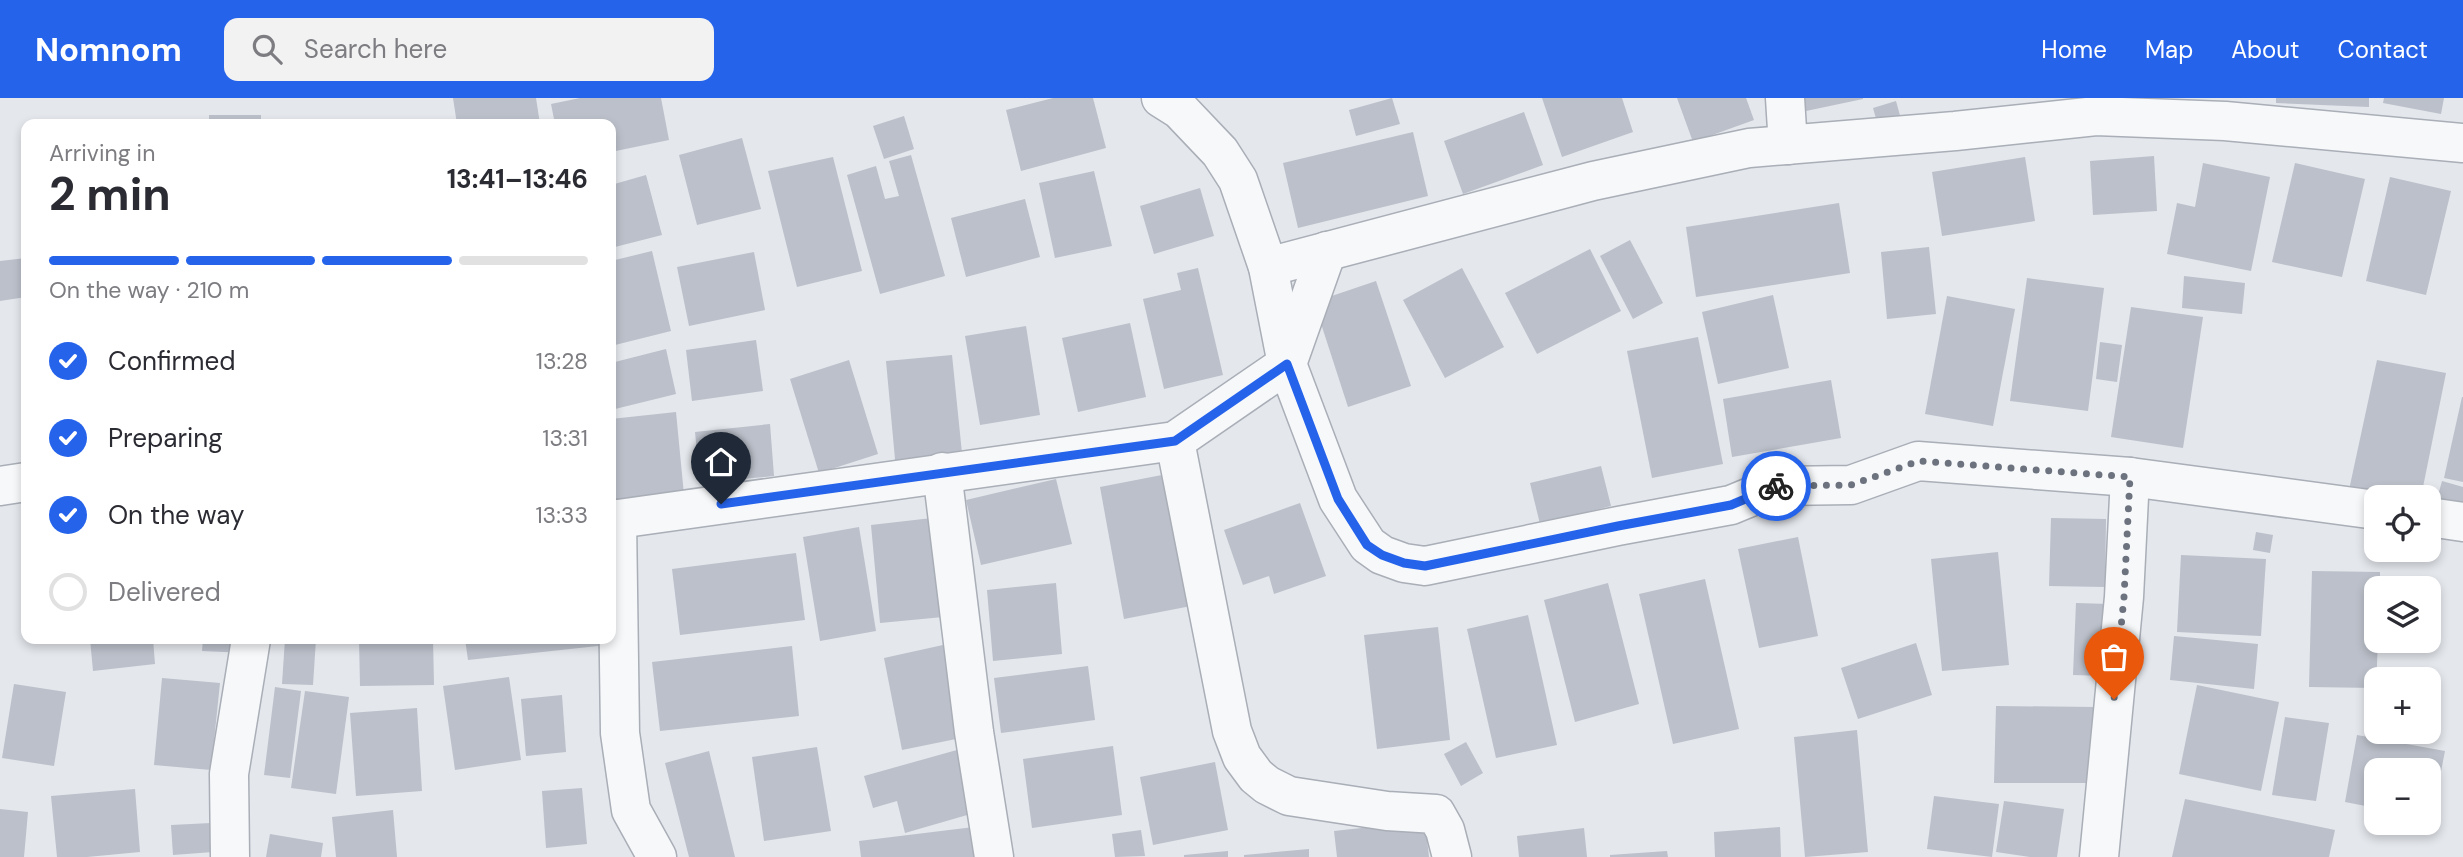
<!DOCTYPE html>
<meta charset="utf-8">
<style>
:root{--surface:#fff;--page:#f2f2f3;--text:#2b2b33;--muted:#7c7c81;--line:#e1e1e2;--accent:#2563eb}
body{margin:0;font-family:"DM Sans",sans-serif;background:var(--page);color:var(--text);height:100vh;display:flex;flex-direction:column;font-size:26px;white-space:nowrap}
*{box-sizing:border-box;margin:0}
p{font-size:23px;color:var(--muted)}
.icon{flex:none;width:38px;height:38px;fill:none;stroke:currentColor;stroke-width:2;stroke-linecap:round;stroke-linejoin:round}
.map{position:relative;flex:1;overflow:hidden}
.side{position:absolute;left:21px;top:21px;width:595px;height:525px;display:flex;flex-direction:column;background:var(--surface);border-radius:14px;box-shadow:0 4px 10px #0003}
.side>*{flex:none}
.controls{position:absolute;left:2364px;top:387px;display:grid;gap:14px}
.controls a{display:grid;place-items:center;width:77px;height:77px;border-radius:14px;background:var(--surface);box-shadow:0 4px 10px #0003;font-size:35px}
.pin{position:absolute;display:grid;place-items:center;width:60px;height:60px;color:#fff;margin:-72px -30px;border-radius:50% 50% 50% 0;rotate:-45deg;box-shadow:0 0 7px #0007}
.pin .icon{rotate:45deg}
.courier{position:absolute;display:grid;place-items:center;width:70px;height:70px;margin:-35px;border:5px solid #2563eb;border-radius:50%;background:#fff;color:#222;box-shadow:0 2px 9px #0007}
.head em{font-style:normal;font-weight:700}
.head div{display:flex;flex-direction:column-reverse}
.head{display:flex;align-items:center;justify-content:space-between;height:119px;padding:0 28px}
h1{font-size:46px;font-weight:700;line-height:52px}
.bar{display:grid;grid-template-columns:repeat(4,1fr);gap:10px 7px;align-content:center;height:84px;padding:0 28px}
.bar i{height:9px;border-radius:5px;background:var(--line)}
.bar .on{background:var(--accent)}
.bar p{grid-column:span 4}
ol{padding:0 28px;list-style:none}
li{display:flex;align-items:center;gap:21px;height:77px}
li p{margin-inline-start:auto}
li .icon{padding:7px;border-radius:50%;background:var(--accent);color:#fff;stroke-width:4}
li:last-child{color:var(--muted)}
li i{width:38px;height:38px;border:4px solid var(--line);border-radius:50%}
header{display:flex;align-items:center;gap:42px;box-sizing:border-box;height:98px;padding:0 35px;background:var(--accent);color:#fff}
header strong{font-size:33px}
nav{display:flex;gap:38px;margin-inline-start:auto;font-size:24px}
.search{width:490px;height:63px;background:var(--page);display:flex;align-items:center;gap:18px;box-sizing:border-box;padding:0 24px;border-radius:14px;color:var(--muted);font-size:26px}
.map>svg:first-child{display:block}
.building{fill:#bbc0ca}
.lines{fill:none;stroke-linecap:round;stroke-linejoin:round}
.minor-casing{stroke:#a9aeb7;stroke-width:41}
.minor{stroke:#f7f8fa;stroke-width:38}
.done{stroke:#6c737f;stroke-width:7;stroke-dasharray:0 12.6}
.route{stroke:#2563eb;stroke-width:9}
</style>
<header>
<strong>Nomnom</strong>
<div class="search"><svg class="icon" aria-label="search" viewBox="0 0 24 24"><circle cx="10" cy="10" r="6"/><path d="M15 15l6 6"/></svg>Search here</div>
<nav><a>Home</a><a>Map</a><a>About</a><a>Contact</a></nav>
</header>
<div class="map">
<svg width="2463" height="759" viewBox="0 0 2463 759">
<rect width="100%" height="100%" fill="#e4e7ec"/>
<g class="building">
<path d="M453,0h83l4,26h-83z"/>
<path d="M580,0h81l8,42 -58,12v-28h-56l-4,-20z"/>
<path d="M1053,0h40l13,50 -85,23 -15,-61z"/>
<path d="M1392,0l8,26 -44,12 -7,-26z"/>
<path d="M1542,0h80l11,34 -71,25z"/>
<path d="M1677,0h69l8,22 -61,22z"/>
<path d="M1803,0h60v1l-57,12z"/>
<path d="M2276,0h93v9l-93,-4z"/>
<path d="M2384,0h60l-3,16 -58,-11z"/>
<path d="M1896,3l8,29 -23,6 -8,-28z"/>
<path d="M1524,14l19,53 -80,29 -19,-53z"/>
<rect x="209" y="17" width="52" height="9"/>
<path d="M904,18l10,33 -30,10 -11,-33z"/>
<path d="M1413,34l15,64 -130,32 -15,-65z"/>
<path d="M742,40l19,71 -64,16 -18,-70z"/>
<path d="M911,57l34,121 -65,18 -33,-119 29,-9 9,33 14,-3 -10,-35z"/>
<path d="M2154,58l3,55 -64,4 -3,-54z"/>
<path d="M833,59l29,114 -65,16 -29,-116z"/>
<path d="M2025,59l10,64 -93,15 -10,-64z"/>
<path d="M2203,65l67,14 -19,94 -84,-17 10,-51 18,4z"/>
<path d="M2295,65l70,16 -23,98 -70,-15z"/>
<path d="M1094,73l18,75 -57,12 -16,-75z"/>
<path d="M646,77l16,60 -51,13v-63z"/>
<path d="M2390,79l61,14 -25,104 -60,-14z"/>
<path d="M1200,90l14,48 -60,18 -14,-48z"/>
<path d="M1025,101l15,58 -74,20 -15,-59z"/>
<path d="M1839,105l11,70 -154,24 -10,-70z"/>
<path d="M1630,142l33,63 -30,16 -33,-63z"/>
<path d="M1929,149l7,67 -49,5 -6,-67z"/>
<path d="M1590,151l31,62 -84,43 -32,-61z"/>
<path d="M652,153l19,80 -60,15v-85z"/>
<path d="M754,154l11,58 -76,16 -12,-59z"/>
<path d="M26,160v39l-26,4v-40z"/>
<path d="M1198,170l25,107 -59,14 -21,-90 38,-9 -4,-17z"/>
<path d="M1462,170l42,79 -59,31 -42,-78z"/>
<path d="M2184,178l61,7 -3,31 -60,-6z"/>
<path d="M2027,180l77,10 -16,123 -78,-10z"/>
<path d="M1376,183l35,105 -63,21 -34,-105z"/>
<path d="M1773,197l16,73 -71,16 -16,-72z"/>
<path d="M1947,198l68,13 -22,117 -68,-12z"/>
<path d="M2131,209l72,10 -20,131 -72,-11z"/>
<path d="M1130,225l16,74 -68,15 -16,-74z"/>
<path d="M1026,228l14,89 -60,10 -15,-89z"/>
<path d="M1698,239l25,127 -71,14 -25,-127z"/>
<path d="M756,242l7,51 -71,10 -6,-51z"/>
<path d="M2100,244l22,3 -5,37 -21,-3z"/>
<path d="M666,251l10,45 -65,16v-47z"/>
<path d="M952,257l11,108 -67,7 -10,-109z"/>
<path d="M849,262l29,94 -59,19 -29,-94z"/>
<path d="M2377,262l69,13 -25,124h-33l-39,-7z"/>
<path d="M1831,282l10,58 -109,19 -9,-58z"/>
<path d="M2462,299h1v85l-19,-4z"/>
<path d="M676,314l8,83 -73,8v-84z"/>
<path d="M770,326l4,52 -74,7 -5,-51z"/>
<path d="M1601,368l10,40 -71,18 -10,-41z"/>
<path d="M1167,376l24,132 -67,13 -24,-132z"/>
<path d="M1056,381l16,65 -91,21 -15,-65z"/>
<path d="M2442,383l21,6v23l-27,-7z"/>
<path d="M1300,405l26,73 -52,18 -5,-18 -26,9 -19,-55z"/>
<path d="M932,420l11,99 -63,6 -9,-98z"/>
<path d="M2051,420l55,1 -1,68 -56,-1z"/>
<path d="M859,429l17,104 -56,10 -17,-104z"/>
<path d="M2256,434l17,3 -3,18 -17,-3z"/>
<path d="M1798,439l20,99 -59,12 -21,-99z"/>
<path d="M1998,454l11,113 -67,6 -11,-112z"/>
<path d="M796,455l9,67 -125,15 -8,-66z"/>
<path d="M2181,457l85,4 -5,77 -84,-4z"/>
<path d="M2312,473l68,1v16h-4v52h2l-2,48 -67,-1z"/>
<path d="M1705,481l34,150 -66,15 -34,-150z"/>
<path d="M1056,485l6,71 -69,7 -6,-71z"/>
<path d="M1608,485l31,121 -64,18 -31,-122z"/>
<path d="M2076,505l33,1 -3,72 -33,-1z"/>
<path d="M1528,517l29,130 -61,13 -29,-129z"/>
<path d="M1438,529l12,113 -73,9 -13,-114z"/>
<path d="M2174,538l84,8 -4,45 -84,-9z"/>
<path d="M90,541h63l2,25 -62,7z"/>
<path d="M203,541h44l-1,14 -44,-2z"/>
<path d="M285,541h31l-3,46 -31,-1z"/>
<path d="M359,541h74l1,46 -74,1z"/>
<path d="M465,541h141l1,6 -139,15z"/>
<path d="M1916,545l16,52 -74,24 -17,-51z"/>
<path d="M943,547l18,93 -59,12 -18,-92z"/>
<path d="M792,548l7,70 -139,15 -8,-69z"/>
<path d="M1088,568l7,54 -94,13 -7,-55z"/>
<path d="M509,579l12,83 -66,10 -12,-84z"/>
<path d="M162,580l58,5 -9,87 -57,-5z"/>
<path d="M14,586l52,8 -12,74 -52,-8z"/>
<path d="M2197,587l82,17 -18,89 -82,-17z"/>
<path d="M275,589l26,4 -11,87 -26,-3z"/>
<path d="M305,593l44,6 -13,97 -45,-6z"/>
<path d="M562,597l4,57 -40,4 -5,-57z"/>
<path d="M1996,608l99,1 -1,76h-100z"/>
<path d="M417,610l5,83 -66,5 -6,-83z"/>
<path d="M2285,619l44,6 -13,78 -44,-6z"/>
<path d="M1857,632l11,122 -63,5 -11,-120z"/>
<path d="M2357,637l88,16 -13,67h-3v-48h-53v38l-31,-6z"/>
<path d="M1466,644l17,31 -22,13 -17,-32z"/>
<path d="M1113,648l9,69 -90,13 -9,-69z"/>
<path d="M817,649l14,84 -67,10 -12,-84z"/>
<path d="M964,650l17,63 -76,22 -8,-32 -24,7 -9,-32z"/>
<path d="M709,653l26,106h-46l-24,-94z"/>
<path d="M1215,664l13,68 -75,15 -13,-68z"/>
<path d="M582,690l5,56 -41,4 -4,-57z"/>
<path d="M135,691l5,63 -53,5h-30l-6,-61z"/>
<path d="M1934,698l65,8 -7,53 -65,-8z"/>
<path d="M2185,701l150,31 -6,27h-157z"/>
<path d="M2004,703l60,8 -7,48h-27l-34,-5z"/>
<path d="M0,711l28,3 -4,45h-24z"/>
<path d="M393,712l4,47h-61l-4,-40z"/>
<path d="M1425,723l4,36h-92l-3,-26z"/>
<path d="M211,725l2,29 -40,3 -2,-30z"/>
<path d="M982,728l3,31h-124l-2,-16z"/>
<path d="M1780,729l1,30h-66l-1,-25z"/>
<path d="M1584,730l3,29h-68l-2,-21z"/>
<path d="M1141,732l4,26 -30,1 -3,-23z"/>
<path d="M270,736l53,9 -2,14h-55z"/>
<path d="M1309,751v8h-65v-2z"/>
<path d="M1228,753v6h-44v-2z"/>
<path d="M1667,753l1,6h-58v-2z"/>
</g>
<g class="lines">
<defs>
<g id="minor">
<path d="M1161,0l19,12 40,42 18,28 30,87 19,97 51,135 30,46 14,10 22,8 21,3 193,-40 113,-21 46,-19 74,-1 67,-24 212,16 246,33"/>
<path d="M1785,0l3,47"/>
<path d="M1268,169l325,-86 156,-33 206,-17 141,-15 129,5 238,22"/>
<path d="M1175,343l57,290 10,26 14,19 11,9 22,11 98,15 49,3 9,16 7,27"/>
<path d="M942,374l32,260 20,125"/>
<path d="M0,388l26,-4"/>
<path d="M2429,419l34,5"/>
<path d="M617,421l3,214 11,77 26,47"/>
<path d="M611,422l564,-79 112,-77 40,-113"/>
<path d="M230,759l-1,-83 22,-135"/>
<path d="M2099,759l25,-260 6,-120"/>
</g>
</defs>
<use href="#minor" class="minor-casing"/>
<use href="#minor" class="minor"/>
</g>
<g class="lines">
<path class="done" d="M1776,388l75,-1 68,-24 211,16 -6,120 -10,102"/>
<path class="route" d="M721,406l454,-63 112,-77 51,135 29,46 15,10 22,8 21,3 193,-40 113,-21 45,-19"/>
</g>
</svg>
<div class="controls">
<a><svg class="icon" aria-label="locate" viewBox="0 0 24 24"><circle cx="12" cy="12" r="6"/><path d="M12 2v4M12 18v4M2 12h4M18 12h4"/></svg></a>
<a><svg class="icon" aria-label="layers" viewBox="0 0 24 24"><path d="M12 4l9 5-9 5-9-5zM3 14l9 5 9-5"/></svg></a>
<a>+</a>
<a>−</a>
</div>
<div class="pin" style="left:2114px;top:601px;background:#ea580c"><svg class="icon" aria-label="bag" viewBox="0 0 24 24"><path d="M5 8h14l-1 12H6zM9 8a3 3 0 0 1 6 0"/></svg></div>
<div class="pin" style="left:721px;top:406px;background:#1f2937"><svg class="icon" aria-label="home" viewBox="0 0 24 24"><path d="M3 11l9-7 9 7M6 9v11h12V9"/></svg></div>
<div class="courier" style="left:1776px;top:388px"><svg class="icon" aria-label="bike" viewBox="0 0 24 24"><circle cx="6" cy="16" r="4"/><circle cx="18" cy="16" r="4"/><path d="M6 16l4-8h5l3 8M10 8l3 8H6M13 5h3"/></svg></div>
<section class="side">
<div class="head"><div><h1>2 min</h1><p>Arriving in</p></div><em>13:41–13:46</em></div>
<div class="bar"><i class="on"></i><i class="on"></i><i class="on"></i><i></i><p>On the way · 210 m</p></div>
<ol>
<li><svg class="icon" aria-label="check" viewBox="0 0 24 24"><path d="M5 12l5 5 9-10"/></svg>Confirmed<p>13:28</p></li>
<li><svg class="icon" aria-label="check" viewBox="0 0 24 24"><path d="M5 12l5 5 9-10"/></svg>Preparing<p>13:31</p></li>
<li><svg class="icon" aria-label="check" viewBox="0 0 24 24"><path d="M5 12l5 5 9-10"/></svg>On the way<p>13:33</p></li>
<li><i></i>Delivered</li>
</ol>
</section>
</div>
